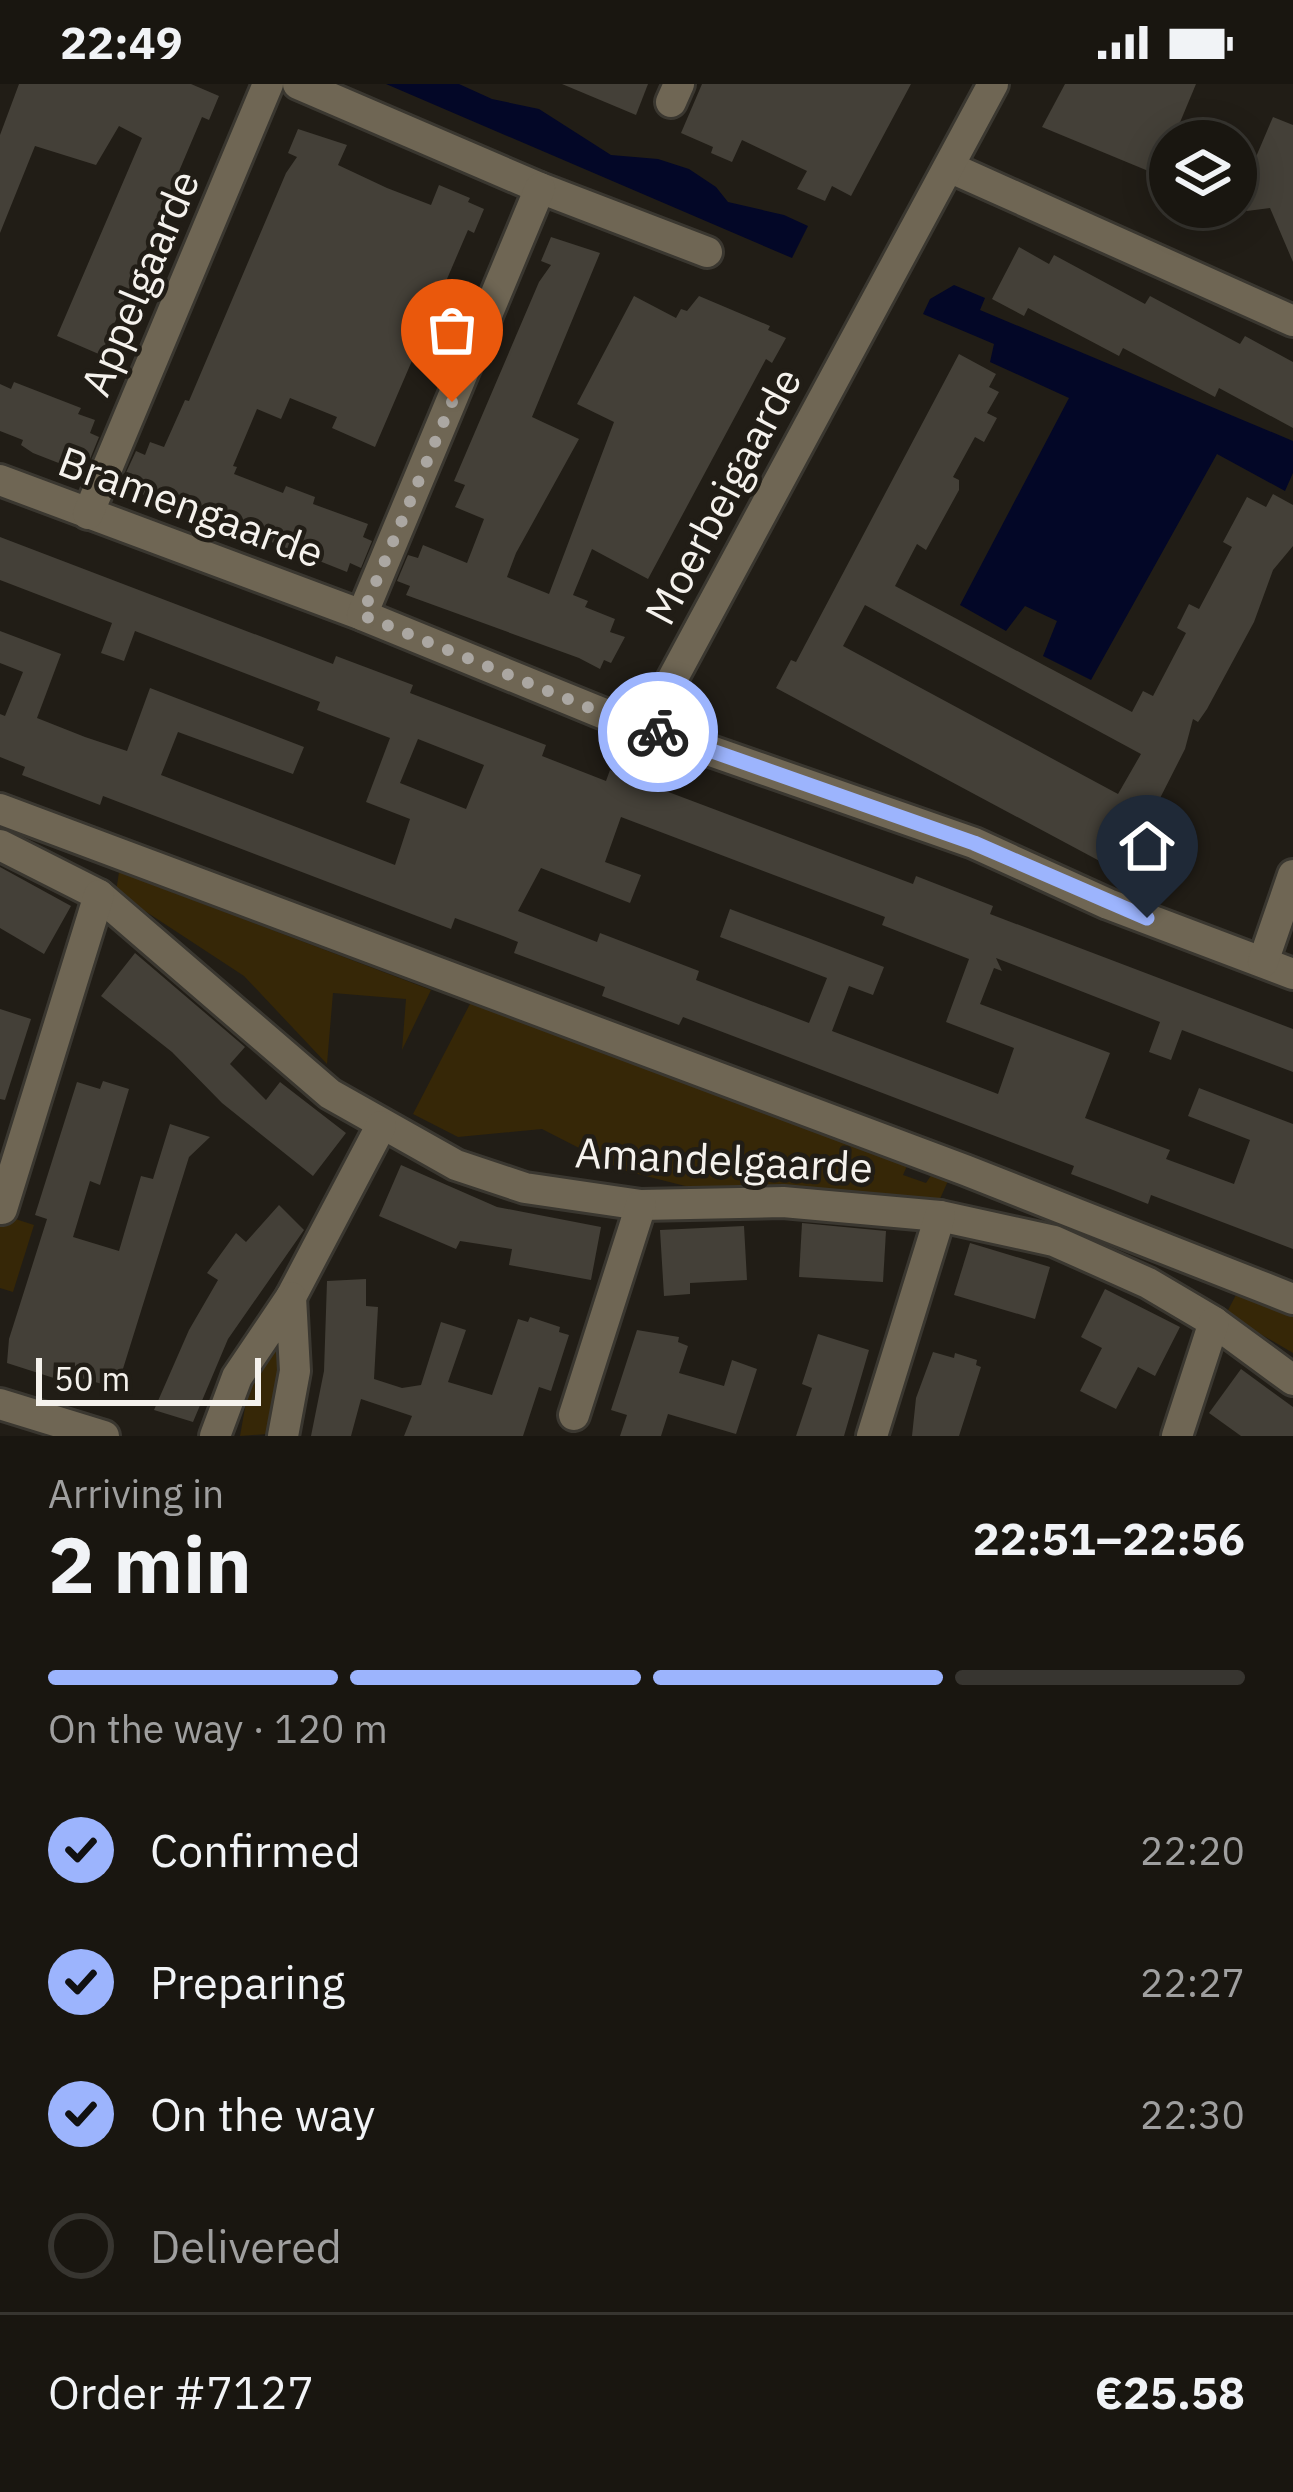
<!DOCTYPE html>
<meta charset="utf-8">
<style>
:root{--surface:#191610;--page:#26231e;--text:#f1f3f6;--muted:#9f9f9f;--line:#373530;--accent:#9cb4fd}
body{margin:0;font-family:"IBM Plex Sans",sans-serif;background:var(--page);color:var(--text);height:100vh;display:flex;flex-direction:column;font-size:45px;white-space:nowrap}
*{box-sizing:border-box;margin:0}
p{font-size:39px;color:var(--muted)}
.icon{flex:none;width:66px;height:66px;fill:none;stroke:currentColor;stroke-width:2;stroke-linecap:round;stroke-linejoin:round}
.map{position:relative;height:1352px;overflow:hidden}
.details{display:flex;flex-direction:column;background:var(--surface);flex:1}
.details>*{flex:none}
.tools{position:absolute;left:1149px;top:36px;display:grid;gap:24px}
.tools a{display:grid;place-items:center;width:108px;height:108px;border-radius:50%;background:var(--surface);box-shadow:0 6px 30px #0003,0 0 0 3px var(--line);font-size:60px}
.scale{position:absolute;left:36px;bottom:30px;width:225px;box-sizing:border-box;padding-left:12px;border:6px solid #f5f2ed;border-top:0;font-size:33px;line-height:42px;white-space:nowrap;color:#f5f2ed;-webkit-text-stroke:9px #211d16;paint-order:stroke}
.pin{position:absolute;display:grid;place-items:center;width:102px;height:102px;color:#fff;margin:-123px -51px;border-radius:50% 50% 50% 0;rotate:-45deg;box-shadow:0 0 12px #0007}
.pin .icon{rotate:45deg}
.courier{position:absolute;display:grid;place-items:center;width:120px;height:120px;margin:-60px;border:9px solid #9cb4fd;border-radius:50%;background:#fff;color:#222;box-shadow:0 3px 15px #0007}
.overview em{font-style:normal;font-weight:800}
.overview div{display:flex;flex-direction:column-reverse}
.overview{display:flex;align-items:center;justify-content:space-between;height:204px;padding:0 48px}
h1{font-size:78px;font-weight:800;line-height:90px}
.bar{display:grid;grid-template-columns:repeat(4,1fr);gap:18px 12px;align-content:center;height:144px;padding:0 48px}
.bar i{height:15px;border-radius:9px;background:var(--line)}
.bar .on{background:var(--accent)}
.bar p{grid-column:span 4}
.line{display:flex;align-items:center;gap:30px;padding:0 48px;border-top:3px solid var(--line)}
.line div{flex:1}
ol{padding:0 48px;list-style:none}
li{display:flex;align-items:center;gap:36px;height:132px}
li p{margin-inline-start:auto}
li .icon{padding:12px;border-radius:50%;background:var(--accent);color:#111;stroke-width:4}
li:last-child{color:var(--muted)}
li i{width:66px;height:66px;border:6px solid var(--line);border-radius:50%}
.status{display:flex;justify-content:space-between;align-items:center;height:84px;padding:0 60px;background:var(--surface);direction:ltr}
.status svg{height:33px;fill:currentColor}
.map>svg:first-child{display:block}
.green{fill:#362707}
.water{fill:#030727}
.building{fill:#444038;fill-rule:evenodd}
.lines{fill:none;stroke-linecap:round;stroke-linejoin:round}
.street-casing{stroke:#3a3730;stroke-width:36}
.street{stroke:#6f6654;stroke-width:30}
.done{stroke:#aba7a2;stroke-width:12;stroke-dasharray:0 21.6}
.route{stroke:#9cb4fd;stroke-width:15}
.labels{text-anchor:middle;stroke-width:9;stroke-linejoin:round;paint-order:stroke}
.street-label{font-size:42px;fill:#f5f2ed;stroke:#211d16}
</style>
<div class="status"><b>22:49</b><svg viewBox="0 0 49 12"><path d="M0 12V9h3v3zM5 12V6h3v6zM10 12V3h3v9zM15 12V0h3v12zM26 1h20v11H26zM47 4h2v5h-2z"/></svg></div>
<div class="map">
<svg width="1293" height="1352" viewBox="0 0 1293 1352">
<rect width="100%" height="100%" fill="#211d16"/>
<g class="green">
<path d="M119,788l312,118 -29,60 4,-51 -73,-6 -6,71 -83,-88 -128,-84z"/>
<path d="M471,918l436,164 -4,9 23,8 6,-9 16,7 -9,20 -238,-11 -79,-20 -80,-41 -84,8 -45,-23z"/>
<path d="M0,1130l34,11 -21,67 -13,-4z"/>
<path d="M1238,1207l55,21v41l-67,-39z"/>
<path d="M276,1259l8,9 -16,82 -28,2 11,-62z"/>
</g>
<g class="water">
<path d="M386,0h73l33,15 47,10 72,46 47,4 31,10 27,18 12,15 56,13 24,11 -16,32z"/>
<path d="M954,201l31,13 -5,12 313,131v32l-8,18 -68,-37 -126,226 -48,-24 14,-35 -32,-15 -19,25 -46,-26 109,-207 -79,-36 4,-18 -71,-30 7,-15z"/>
</g>
<g class="building">
<path d="M19,0h172l28,12 -10,24 -7,-3 -101,238 -44,-19 85,-198 -23,-12 -23,39 -61,-19 -35,87v-98z"/>
<path d="M562,0h86l-12,31z"/>
<path d="M702,0h209l-60,112 -19,-10 -7,15 -28,-12 10,-18 -65,-31 -10,22 -21,-9 2,-6 -32,-14z"/>
<path d="M1065,0h131l-38,91 -116,-48z"/>
<path d="M1273,33l20,8v137l-23,-54 -23,3 -11,-8v-16l11,-9z"/>
<path d="M298,45l49,16 -9,20 49,23 44,17 8,-20 31,13 -2,4 16,7 -10,24 -6,-3 -93,217 -43,-19 5,-11 -47,-19 -9,21 -24,-10 -24,57 4,1 -3,7 49,19 3,-7 29,11 -2,7 55,20 -5,13 9,4 -11,27 -11,-5 -3,9 -171,-68 -1,3 -41,-16 4,-9 -14,-5 12,-26 9,4 5,-13 14,5 21,-47 4,1 97,-228 11,-16 -9,-4z"/>
<path d="M551,153l49,16 -68,164 47,22 -63,114 -9,24 42,17 65,-172 -37,-18 57,-108 42,22 5,-9 6,2 12,-15 71,30 -2,4 18,8 -14,25 -6,-4 -118,220 -56,-30 -19,46 15,6 -3,6 30,12 -5,13 15,5 -14,26 -7,-3 -4,9 -21,-11 -173,-63 4,-9 -13,-5 11,-26 10,3 5,-13 44,18 17,-44 -29,-12 10,-22 -11,-4 85,-199 12,-17 -10,-4z"/>
<path d="M1019,163l30,17 5,-9 91,49 5,-8 90,48 5,-8 48,26v66l-74,-40 -4,9 -92,-49 -4,8 -91,-48 -4,8 -32,-17z"/>
<path d="M959,270l37,20 -7,13 10,5 -12,21 10,5 -13,24 -9,-5 -22,40 6,3v10l-33,60 -9,-6 -22,42 237,126 11,-21 10,5 33,-63 -9,-5 12,-24 10,5 33,-62 -9,-5 24,-45 19,10 7,-13 20,11v41l-20,24 -19,52 -47,87 -9,13 -5,-3 -8,30 -63,124 -346,-185 15,-28 5,2zM865,521l276,149 -23,40 -275,-148z"/>
<path d="M14,298l67,26 -3,6 17,6 -5,13 9,4 -11,27 -10,-4 -4,9 -41,-16 -12,-8 2,-5 -23,-9v-47l11,5z"/>
<path d="M0,453l333,127 3,-8 77,29 -3,8 136,52 -4,11 64,25 4,-11 303,114 3,-8 77,30 -3,8 303,115v43l-111,-42 -11,30 -22,-8 11,-30 -164,-64 6,13 -8,-3 -14,36 130,49 -25,65 85,32 -4,9 68,25 16,-44 -62,-24 11,-28 94,36v125l-142,-54 -3,9 -35,-14 -42,-16 3,-8 -391,-149 -4,8 -77,-29 3,-9 -91,-34 4,-11 -15,-6 -48,-18 -4,11 -348,-133 -3,9 -78,-30 3,-8 -25,-10v-43l5,2 18,-44 -23,-9v-32l61,23 -24,64 48,19 42,14 23,-63 154,59 -11,27 -115,-42 -17,43 234,90 15,-46 -44,-17 24,-64 -73,-28 3,-8 -185,-71 -11,30 -23,-8 11,-30 -112,-43zM418,655l66,26 -18,44 -66,-26zM621,733l264,100 -3,8 87,34 -23,63 68,26 -16,46 -166,-63 17,-45 24,9 11,-28 -76,-29 -78,-29 -10,28 107,41 -18,45 -113,-43 3,-9 -99,-38 -3,9 -79,-31 23,-43 89,35 11,-28 -36,-13z"/>
<path d="M0,783l71,39 -27,48 -44,-26z"/>
<path d="M135,869l110,94 -15,17 36,36 14,-18 66,51 -33,43 -91,-73 -50,-51 -71,-56z"/>
<path d="M0,925l31,10 -26,81 -5,-1z"/>
<path d="M103,997l26,8 -29,96 -10,-4 -17,56 46,14 22,-75 12,3 17,-55 40,13 -21,20 -72,231 -55,-15 -2,7 -53,-17 2,-24 38,-120 -12,-4 42,-133 23,7z"/>
<path d="M401,1081l96,42 104,20 -10,53 -82,-15 3,-16 -52,-8 -4,8 -77,-33z"/>
<path d="M279,1121l25,25 -76,109 -35,83 -39,-12 35,-80 29,-50 -11,-7 29,-40 10,9z"/>
<path d="M802,1139l84,8 -3,51 -84,-5z"/>
<path d="M744,1142l3,54 -57,3v11l-26,2 -4,-66z"/>
<path d="M970,1159l80,24 -15,52 -81,-24z"/>
<path d="M366,1195v27l12,1 -4,72 28,9 19,-3 20,-63 25,8 -18,52 44,13 26,-76 10,3 2,-5 30,10 -1,5 10,3 -18,56 -12,-4 -16,49h-119l8,-20 -51,-17 -10,37h-40l13,-65 3,-90z"/>
<path d="M1105,1205l75,38 -25,49 -17,-9 -22,42 -36,-18 22,-43 -21,-11z"/>
<path d="M637,1246l42,7 -1,5 10,4 -9,27 45,13 8,-26 25,9 -21,65 -68,-20 -7,22h-41l7,-21 -16,-5z"/>
<path d="M818,1250l51,16 -25,86h-48l16,-48 -10,-4z"/>
<path d="M933,1268l21,6 1,-5 22,7 -1,5 5,2 -22,69h-47l4,-38z"/>
<path d="M1241,1285l52,38v29h-52l-32,-23z"/>
</g>
<g class="lines">
<defs>
<g id="street">
<path d="M298,0l242,104 167,64"/>
<path d="M671,18l8,-18"/>
<path d="M949,83l344,154"/>
<path d="M0,396l362,135 240,98 372,130 134,61 185,70"/>
<path d="M88,430l180,-430"/>
<path d="M362,531l178,-427"/>
<path d="M646,644l347,-644"/>
<path d="M0,725l965,361 328,129"/>
<path d="M0,761l99,50 231,199 126,71 69,23 116,17 142,-3 157,14 114,25 94,42 66,39 79,58"/>
<path d="M1263,878l30,-87"/>
<path d="M2,1125l97,-314"/>
<path d="M291,1213l90,-171"/>
<path d="M0,1320l104,32"/>
<path d="M574,1331l67,-210"/>
<path d="M215,1352l22,-59 54,-80 4,74 -12,65"/>
<path d="M872,1352l68,-220"/>
<path d="M1177,1352l37,-114"/>
</g>
</defs>
<use href="#street" class="street-casing"/>
<use href="#street" class="street"/>
</g>
<g class="lines">
<path class="done" d="M452,318l-90,213 240,98 56,19"/>
<path class="route" d="M658,648l316,111 173,75"/>
</g>
<g class="labels">
<g class="street-label">
<text transform="translate(140 199) rotate(-67)" y="15">Appelgaarde</text>
<text transform="translate(723 412) rotate(-62)" y="15">Moerbeigaarde</text>
<text transform="translate(191 423) rotate(20)" y="15">Bramengaarde</text>
<text transform="translate(724 1076) rotate(3)" y="15">Amandelgaarde</text>
</g>
</g>
</svg>
<div class="tools">
<a><svg class="icon" aria-label="layers" viewBox="0 0 24 24"><path d="M12 4l9 5-9 5-9-5zM3 14l9 5 9-5"/></svg></a>
</div>
<div class="scale">50 m</div>
<div class="pin" style="left:452px;top:318px;background:#ea580c"><svg class="icon" aria-label="bag" viewBox="0 0 24 24"><path d="M5 8h14l-1 12H6zM9 8a3 3 0 0 1 6 0"/></svg></div>
<div class="pin" style="left:1147px;top:834px;background:#1f2937"><svg class="icon" aria-label="home" viewBox="0 0 24 24"><path d="M3 11l9-7 9 7M6 9v11h12V9"/></svg></div>
<div class="courier" style="left:658px;top:648px"><svg class="icon" aria-label="bike" viewBox="0 0 24 24"><circle cx="6" cy="16" r="4"/><circle cx="18" cy="16" r="4"/><path d="M6 16l4-8h5l3 8M10 8l3 8H6M13 5h3"/></svg></div>
</div>
<section class="details">
<div class="overview"><div><h1>2 min</h1><p>Arriving in</p></div><em>22:51–22:56</em></div>
<div class="bar"><i class="on"></i><i class="on"></i><i class="on"></i><i></i><p>On the way · 120 m</p></div>
<ol>
<li><svg class="icon" aria-label="check" viewBox="0 0 24 24"><path d="M5 12l5 5 9-10"/></svg>Confirmed<p>22:20</p></li>
<li><svg class="icon" aria-label="check" viewBox="0 0 24 24"><path d="M5 12l5 5 9-10"/></svg>Preparing<p>22:27</p></li>
<li><svg class="icon" aria-label="check" viewBox="0 0 24 24"><path d="M5 12l5 5 9-10"/></svg>On the way<p>22:30</p></li>
<li><i></i>Delivered</li>
</ol>
<div class="line" style="height:156px"><div>Order #7127</div><b>€25.58</b></div>
</section>
